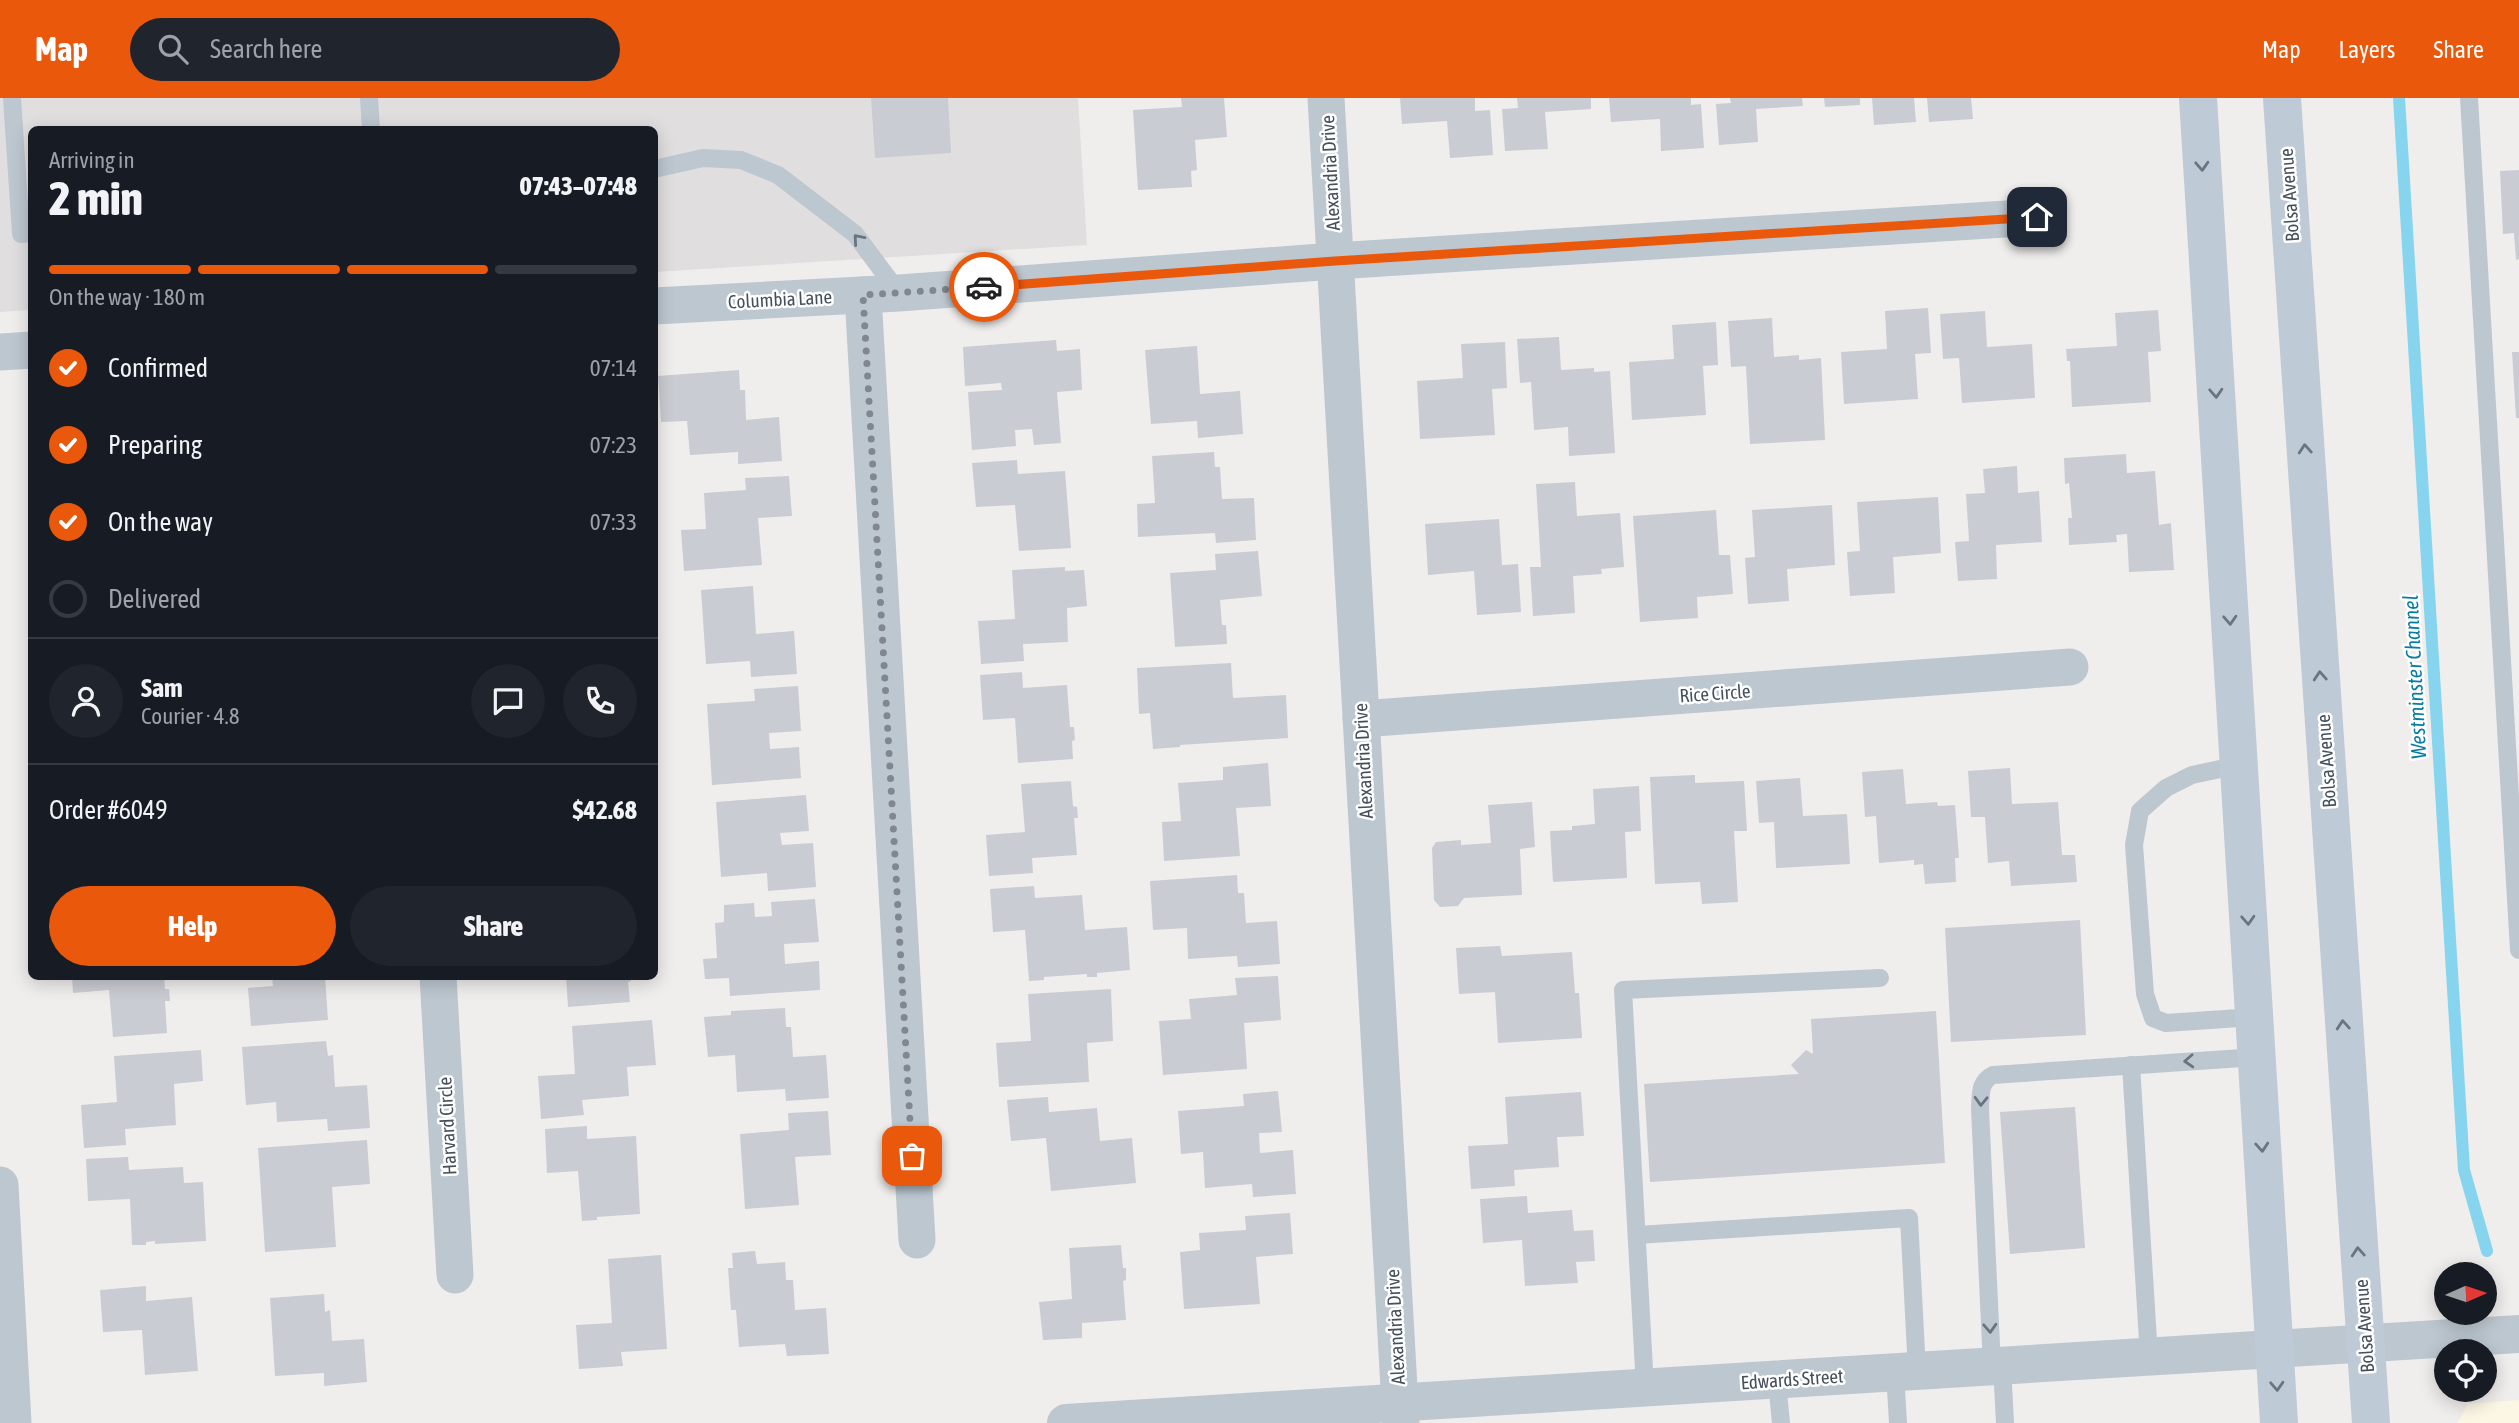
<!DOCTYPE html>
<meta charset="utf-8">
<style>
:root{--surface:#171b24;--page:#20242c;--text:#f1f3f6;--muted:#9ea1a6;--line:#363941;--accent:#ea580c}
body{margin:0;font-family:"Asap Condensed",sans-serif;background:var(--page);color:var(--text);height:100vh;display:flex;flex-direction:column;font-size:26px;white-space:nowrap}
*{box-sizing:border-box;margin:0}
p{font-size:23px;color:var(--muted)}
.icon{flex:none;width:38px;height:38px;fill:none;stroke:currentColor;stroke-width:2;stroke-linecap:round;stroke-linejoin:round}
.map{position:relative;flex:1;overflow:hidden}
.sheet{position:absolute;left:28px;top:28px;width:630px;height:854px;display:flex;flex-direction:column;background:var(--surface);border-radius:10px;box-shadow:0 4px 18px #0003}
.sheet>*{flex:none}
.needle{width:46px;rotate:87deg}
.buttons{position:absolute;left:2434px;top:1164px;display:grid;gap:14px}
.buttons a{display:grid;place-items:center;width:63px;height:63px;border-radius:50%;background:var(--surface);box-shadow:0 4px 18px #0003;font-size:35px}
.pin{position:absolute;display:grid;place-items:center;width:60px;height:60px;color:#fff;margin:-30px;border-radius:14px;box-shadow:0 4px 10px #0006}
.courier{position:absolute;display:grid;place-items:center;width:70px;height:70px;margin:-35px;border:5px solid #ea580c;border-radius:50%;background:#fff;color:#222;box-shadow:0 2px 9px #0007}
.head em{font-style:normal;font-weight:800}
.head div{display:flex;flex-direction:column-reverse}
.head{display:flex;align-items:center;justify-content:space-between;height:119px;padding:0 21px}
h1{font-size:46px;font-weight:800;line-height:52px}
.bar{display:grid;grid-template-columns:repeat(4,1fr);gap:10px 7px;align-content:center;height:84px;padding:0 21px}
.bar i{height:9px;border-radius:5px;background:var(--line)}
.bar .on{background:var(--accent)}
.bar p{grid-column:span 4}
.line{display:flex;align-items:center;gap:18px;padding:0 21px;border-top:2px solid var(--line)}
.line div{flex:1}
.round{display:grid;place-items:center;flex:none;width:74px;height:74px;border-radius:37px;background:var(--page)}
ol{padding:0 21px;list-style:none}
li{display:flex;align-items:center;gap:21px;height:77px}
li p{margin-inline-start:auto}
li .icon{padding:7px;border-radius:50%;background:var(--accent);color:#fff;stroke-width:4}
li:last-child{color:var(--muted)}
li i{width:38px;height:38px;border:4px solid var(--line);border-radius:50%}
.button{display:flex;gap:14px;margin-top:auto;padding:14px 21px}
.button a{flex:1;height:80px;border-radius:42px;background:var(--accent);color:#fff;font-size:28px;font-weight:800;line-height:80px;text-align:center}
.button a+a{background:var(--page);color:var(--text)}
header{display:flex;align-items:center;gap:42px;box-sizing:border-box;height:98px;padding:0 35px;background:var(--accent);color:#fff}
header strong{font-size:33px}
nav{display:flex;gap:38px;margin-inline-start:auto;font-size:24px}
.search{width:490px;height:63px;background:var(--page);display:flex;align-items:center;gap:18px;box-sizing:border-box;padding:0 24px;border-radius:38px;color:var(--muted);font-size:26px}
.map>svg:first-child{display:block}
.commercial{fill:#fcf6e5}
.education{fill:#e1dedf}
.lines{fill:none;stroke-linecap:round;stroke-linejoin:round}
.stream{stroke:#86d4ee;stroke-width:12}
.building{fill:#caccd3}
.service{stroke:#bdc7d0;stroke-width:18}
.minor{stroke:#bdc7d0;stroke-width:37}
.tertiary{stroke:#bdc7d0;stroke-width:38}
.secondary{stroke:#bfcad7;stroke-width:38}
.oneway{stroke:#6a7580}
.oneway2{stroke:#69747e}
.done{stroke:#81878e;stroke-width:7;stroke-dasharray:0 12.6}
.route{stroke:#ea580c;stroke-width:9}
.labels{text-anchor:middle;stroke-width:5;stroke-linejoin:round;paint-order:stroke}
.street-label{font-size:19px;fill:#45505b;stroke:#fff}
.water-label{font-size:21px;font-style:italic;fill:#087da3;stroke:#fff}
</style>
<header>
<strong>Map</strong>
<div class="search"><svg class="icon" aria-label="search" viewBox="0 0 24 24"><circle cx="10" cy="10" r="6"/><path d="M15 15l6 6"/></svg>Search here</div>
<nav><a>Map</a><a>Layers</a><a>Share</a></nav>
</header>
<div class="map">
<svg width="2519" height="1325" viewBox="0 0 2519 1325">
<rect width="100%" height="100%" fill="#f0eded"/>
<path class="commercial" d="M2519,1302v23h-62l11,-19z"/>
<path class="education" d="M0,0h1078l9,147 -432,27 -1,-142h-622l-1,180 -31,2z"/>
<g class="lines">
<path class="stream" d="M2399,0l65,1072 23,81"/>
</g>
<g class="building">
<path d="M871,0h77l3,55 -76,5z"/>
<path d="M1181,0h43l3,39 -32,3 2,30 -6,1 1,16 -54,3 -5,-80 49,-3z"/>
<path d="M1400,0h75v13l15,-1 3,45 -43,3 -3,-37 -45,3z"/>
<path d="M1517,0h74v11l-46,3 3,37 -43,2 -3,-42 16,-1z"/>
<path d="M1609,0h82v7l10,-1 3,44 -43,3 -1,-32 -49,3z"/>
<path d="M1730,0h72l1,8 -47,3 2,33 -39,3 -3,-41 15,-1z"/>
<path d="M1824,0h36v7l-35,2z"/>
<path d="M1872,0h42l2,24 -42,3z"/>
<path d="M1927,0h44l2,21 -44,3z"/>
<path d="M2519,72v89l-3,1 -2,-27 -11,1 -3,-63z"/>
<path d="M1928,210l3,45 -16,1 3,45 -74,5 -3,-52 46,-3 -2,-38z"/>
<path d="M2158,212l3,41 -13,1 3,50 -79,5 -2,-46h-3l-1,-12 51,-3 -2,-33z"/>
<path d="M1985,213l2,36 45,-3 3,54 -73,5 -3,-45 -16,1 -3,-45z"/>
<path d="M1772,220l2,39 25,-2v5l22,-2 4,82 -75,4 -4,-78 -15,1 -3,-46z"/>
<path d="M1716,224l2,43 -15,1 3,49 -74,5 -3,-58 45,-3 -2,-34z"/>
<path d="M1559,239l2,33 33,-2v4l16,-1 5,82 -46,3 -1,-29 -34,3 -3,-48 -11,1 -3,-44z"/>
<path d="M1056,242l1,11 23,-2 2,41 -25,2 4,51 -27,2 -2,-16 -17,1 1,16 -44,4 -4,-58 34,-2 -1,-7 -36,3 -2,-39z"/>
<path d="M1505,244l2,46 -15,1 3,46 -75,4 -3,-58 46,-3 -2,-34z"/>
<path d="M1197,248l3,48 40,-3 3,43 -45,4 -1,-17 -46,3 -6,-74z"/>
<path d="M2512,254h7v66h-3z"/>
<path d="M739,272l1,20h5l1,30 33,-3 3,44 -44,3v-12l-48,3 -3,-34 -26,1 -3,-46z"/>
<path d="M1214,354l1,15h5l2,32 32,-1 2,42 -40,3 -1,-10 -77,4 -1,-33 18,-1 -3,-47z"/>
<path d="M2126,356l1,19 28,-2 4,54 12,-2 3,47 -45,2 -2,-38 -11,1 1,7 -48,3 -1,-27h4l-3,-35 -4,1 -1,-26z"/>
<path d="M1017,362l1,14 47,-3 6,77 -52,3 -4,-46 -39,2 -4,-44z"/>
<path d="M2017,368l1,27 21,-2 3,51 -46,3 1,34 -39,2 -3,-39 14,-1 -3,-47 19,-1 -2,-24z"/>
<path d="M789,378l3,40 -34,2 4,47 -78,6 -3,-41 25,-1 -2,-36 42,-3 -1,-12z"/>
<path d="M1575,384l2,34 43,-3 4,54 -23,2 1,5 -29,2 2,37 -42,3 -3,-49h11l-5,-83z"/>
<path d="M1938,399l3,56 -48,4 2,36 -45,3 -3,-44 13,-1 -3,-49z"/>
<path d="M1832,407l3,60 -48,4 2,32 -41,3 -3,-46 10,-1 -3,-47z"/>
<path d="M1716,412l3,45h11l3,39 -36,3 1,21 -58,4 -7,-106z"/>
<path d="M1499,421l3,46 16,-1 3,48 -44,3 -3,-44 -46,4 -3,-51z"/>
<path d="M1258,453l4,45 -42,4 2,25h4l1,19 -52,3 -5,-74 46,-3 -1,-16z"/>
<path d="M1065,469v4l19,-1 3,36 -20,2 1,34 -45,2 1,17 -43,3 -3,-43 37,-2 -3,-49z"/>
<path d="M753,488l3,48 38,-3 3,43 -46,3 -1,-16 -44,3 -5,-74z"/>
<path d="M1231,565l2,35 53,-3 2,43 -108,7v2l-27,2 -3,-36 -11,1 -2,-46z"/>
<path d="M1022,574l1,16 44,-3 3,42h4l1,13 -3,1 1,18 -55,4 -3,-45 -32,2 -3,-45z"/>
<path d="M798,588l3,45 -32,2 1,16 29,-2 2,31 -89,7 -5,-81 48,-3 -1,-12z"/>
<path d="M1268,665l3,43 -35,2 4,48 -76,5 -2,-39 19,-1 -3,-38 45,-3v-13z"/>
<path d="M2010,670l2,36 46,-2 4,53h13l2,27 -66,4 -2,-25 -21,2 -3,-46h-14l-3,-46z"/>
<path d="M1903,671l3,35 31,-2 1,4 17,-1 4,53h-4l1,24 -31,2 -2,-20 -9,1v-5l-35,3 -3,-47 -11,1 -3,-45z"/>
<path d="M1695,677v8l49,-2 3,50h-13l4,71 -36,2 -2,-22 -45,2 -5,-107z"/>
<path d="M1800,680l3,38 44,-2 3,50 -74,4 -2,-46 -15,1 -3,-42z"/>
<path d="M1071,683l2,25 4,1 1,11h-4l3,37 -45,3 1,15 -44,3 -3,-41 39,-3 -4,-48z"/>
<path d="M1639,688l2,45 -16,1 2,46 -74,4 -3,-51 22,-1v-4l23,-2 -2,-35z"/>
<path d="M806,697l3,36 -29,2 2,12 31,-2 3,44 -48,4 -1,-18 -46,4 -5,-75z"/>
<path d="M1532,704l3,45 -15,2 2,46 -58,3 -6,8 -18,1 -6,-7 -2,-52 4,-6 25,-2v5l30,-2 -3,-38z"/>
<path d="M1237,777l1,18h6l2,30 31,-2 3,43 -42,3 -1,-11 -49,3 -1,-31 -34,2 -3,-49z"/>
<path d="M1034,788l1,12 47,-3 3,35 42,-3 3,43 -33,3v4h-10v-3l-43,3v3l-15,1 -4,-51 -32,2 -3,-43z"/>
<path d="M815,801l4,43 -35,2 1,20 34,-3 1,29 -90,6 -1,-18 -24,1 -2,-20 14,-1 -2,-35 9,-1v-17l30,-2 1,14 17,-1 -1,-14z"/>
<path d="M2080,822l6,115 -135,7 -6,-114z"/>
<path d="M1500,848l2,10 70,-4 3,41h4l3,45 -84,5 -3,-51 -36,2 -3,-46z"/>
<path d="M72,878h92l1,13h4l1,12h-5l2,32 -54,4 -4,-47 -36,3z"/>
<path d="M272,878h53l3,44 -77,6 -3,-38 25,-2z"/>
<path d="M566,878h64l1,5 -3,1 2,20 -62,5z"/>
<path d="M1278,878l3,44 -37,3 3,46 -84,6 -4,-54 32,-2 -2,-20 48,-4 -2,-17z"/>
<path d="M1111,891l2,52 -26,2 2,39 -90,5 -3,-44 35,-2 -3,-47z"/>
<path d="M785,910l1,19h5l2,30 33,-2 3,43 -43,3 -1,-12 -48,3 -2,-37 -27,2 -4,-40 27,-2v-4z"/>
<path d="M1936,913l9,152 -295,19 -6,-98 155,-10 -8,-9 15,-15 7,4 -2,-35z"/>
<path d="M652,922l4,45 -29,2 2,29 -47,4 2,15 -43,4 -3,-43 37,-2 -3,-48z"/>
<path d="M326,943l2,15 5,-1 2,32 32,-2 3,43 -42,3 -1,-12 -50,3 -1,-20 -30,3 -4,-58z"/>
<path d="M201,952l2,31 -29,3 2,41 -51,4 1,16 -42,3 -3,-43 36,-3 -3,-46z"/>
<path d="M1278,993l4,41 -23,1 1,20 33,-3 3,44 -43,3 -1,-13 -47,4 -2,-36 -22,2 -3,-43 66,-5 -1,-12z"/>
<path d="M1581,994l3,44 -27,1 2,30 -45,3 1,16 -44,3 -3,-43 40,-2 -3,-47z"/>
<path d="M1048,999l1,15 48,-4 3,33 32,-3 4,45 -85,8 -5,-53 -35,3 -4,-41z"/>
<path d="M2075,1009l10,141 -75,6 -10,-142z"/>
<path d="M828,1013l3,44 -36,2 4,48 -54,4 -5,-75 49,-4 -1,-17z"/>
<path d="M587,1028v13l49,-3 4,78 -43,3v3l-15,1 -4,-50 -31,2 -2,-44z"/>
<path d="M367,1042l3,44 -38,3 4,60 -71,5 -7,-104z"/>
<path d="M128,1059l1,13 54,-3 1,16 19,-1 3,59 -51,3v-3l-9,1v3h-14l-2,-46 -42,2 -2,-42z"/>
<path d="M1527,1098l1,17 44,-3 2,21 19,-1 2,31 -19,1 2,21 -53,3 -3,-46 -39,3 -3,-44z"/>
<path d="M1290,1115l3,41 -37,3 4,47 -76,5 -4,-57 20,-2 -1,-17 47,-3 -1,-14z"/>
<path d="M1121,1147l2,23h3v12l-3,1 3,39 -44,3v15l-39,2 -4,-38 33,-3 -3,-51z"/>
<path d="M755,1153l2,13 28,-2 1,18h7l2,30 31,-2 3,46 -42,2 -2,-12 -46,3 -3,-37h-5l-3,-42h5l-1,-15z"/>
<path d="M661,1157l6,94 -46,3 2,14 -44,3 -3,-44 36,-2 -4,-64z"/>
<path d="M146,1188v15l46,-4 6,74 -53,4 -3,-45 -39,2 -3,-42z"/>
<path d="M324,1196l1,18 5,-2 2,31 32,-2 3,43 -43,4v-13l-49,3 -5,-78z"/>
</g>
<g class="lines">
<g class="service">
<path d="M12,0l9,136 11,-1"/>
<path d="M369,0l2,32"/>
<path d="M2469,0l50,852"/>
<path d="M654,71l49,-11 38,2 37,15 77,59 44,59"/>
<path d="M2239,667l-47,10 -26,13 -26,23 -6,34 11,149 8,24 13,5 88,-6"/>
<path d="M2131,967l18,292"/>
<path d="M1637,1137l272,-17 8,153"/>
<path d="M2002,1268l3,57"/>
<path d="M1992,1269l-12,-258c1,-15 -1,-27 13,-34l264,-18"/>
<path d="M1895,1274l3,51"/>
<path d="M1777,1283l4,42"/>
<path d="M1645,1289l-22,-397 257,-12"/>
</g>
<g class="minor">
<path d="M1326,0l75,1325"/>
<path d="M863,197l54,945"/>
<path d="M654,208l245,-13 436,-32 702,-44"/>
<path d="M0,254l32,-2"/>
<path d="M1361,621l709,-52"/>
<path d="M438,878l17,299"/>
<path d="M0,1087l13,238"/>
</g>
<path class="tertiary" d="M1066,1325l1453,-89"/>
<g class="secondary">
<path d="M2198,0l81,1325"/>
<path d="M2282,0l89,1325"/>
</g>
</g>
<defs><path id="oneway-chevron" d="M-2-3.5L2.5 0L-2 3.5" fill="none" stroke-width="1.6" stroke-linecap="round" stroke-linejoin="round" transform="scale(1.75)"/></defs>
<g class="oneway">
<use href="#oneway-chevron" transform="translate(2202 68) rotate(87)"/>
<use href="#oneway-chevron" transform="translate(2216 295) rotate(87)"/>
<use href="#oneway-chevron" transform="translate(2305 351) rotate(-94)"/>
<use href="#oneway-chevron" transform="translate(2230 522) rotate(87)"/>
<use href="#oneway-chevron" transform="translate(2320 578) rotate(-94)"/>
<use href="#oneway-chevron" transform="translate(2248 822) rotate(87)"/>
<use href="#oneway-chevron" transform="translate(2343 927) rotate(-94)"/>
<use href="#oneway-chevron" transform="translate(2262 1049) rotate(86)"/>
<use href="#oneway-chevron" transform="translate(2358 1154) rotate(-94)"/>
<use href="#oneway-chevron" transform="translate(2277 1288) rotate(87)"/>
</g>
<g class="oneway2">
<use href="#oneway-chevron" transform="translate(858 141) rotate(-131)"/>
<use href="#oneway-chevron" transform="translate(2189 963) rotate(177)"/>
<use href="#oneway-chevron" transform="translate(1981 1003) rotate(92)"/>
<use href="#oneway-chevron" transform="translate(1990 1230) rotate(87)"/>
</g>
<g class="lines">
<path class="done" d="M912,1058l-49,-861 121,-8"/>
<path class="route" d="M984,189l351,-26 702,-44"/>
</g>
<g class="labels">
<g class="street-label">
<text transform="translate(1330 75) rotate(-93)" y="7">Alexandria Drive</text>
<text transform="translate(2289 97) rotate(-94)" y="7">Bolsa Avenue</text>
<text transform="translate(780 201) rotate(-3)" y="7">Columbia Lane</text>
<text transform="translate(1715 595) rotate(-4)" y="7">Rice Circle</text>
<text transform="translate(1363 663) rotate(-93)" y="7">Alexandria Drive</text>
<text transform="translate(2326 663) rotate(-94)" y="7">Bolsa Avenue</text>
<text transform="translate(447 1028) rotate(-93)" y="7">Harvard Circle</text>
<text transform="translate(2364 1228) rotate(-94)" y="7">Bolsa Avenue</text>
<text transform="translate(1395 1229) rotate(-93)" y="7">Alexandria Drive</text>
<text transform="translate(1792 1281) rotate(-4)" y="7">Edwards Street</text>
</g>
<g class="water-label">
<text transform="translate(2415 579) rotate(-93)" y="7">Westminster Channel</text>
</g>
</g>
</svg>
<div class="buttons">
<a><svg class="needle" viewBox="-14 -14 28 28"><path d="M0-13l5 13h-10z" fill="#e53935"/><path d="M0 13l5-13h-10z" fill="#9ea1a6"/></svg></a>
<a><svg class="icon" aria-label="locate" viewBox="0 0 24 24"><circle cx="12" cy="12" r="6"/><path d="M12 2v4M12 18v4M2 12h4M18 12h4"/></svg></a>
</div>
<div class="pin" style="left:912px;top:1058px;background:#ea580c"><svg class="icon" aria-label="bag" viewBox="0 0 24 24"><path d="M5 8h14l-1 12H6zM9 8a3 3 0 0 1 6 0"/></svg></div>
<div class="pin" style="left:2037px;top:119px;background:#1f2937"><svg class="icon" aria-label="home" viewBox="0 0 24 24"><path d="M3 11l9-7 9 7M6 9v11h12V9"/></svg></div>
<div class="courier" style="left:984px;top:189px"><svg class="icon" aria-label="car" viewBox="0 0 24 24"><path d="M5 17H2v-5l4-1 3-4h7l3 4 3 1v5h-3M9 17h6M6 11h13"/><circle cx="7" cy="17" r="2"/><circle cx="17" cy="17" r="2"/></svg></div>
<section class="sheet">
<div class="head"><div><h1>2 min</h1><p>Arriving in</p></div><em>07:43–07:48</em></div>
<div class="bar"><i class="on"></i><i class="on"></i><i class="on"></i><i></i><p>On the way · 180 m</p></div>
<ol>
<li><svg class="icon" aria-label="check" viewBox="0 0 24 24"><path d="M5 12l5 5 9-10"/></svg>Confirmed<p>07:14</p></li>
<li><svg class="icon" aria-label="check" viewBox="0 0 24 24"><path d="M5 12l5 5 9-10"/></svg>Preparing<p>07:23</p></li>
<li><svg class="icon" aria-label="check" viewBox="0 0 24 24"><path d="M5 12l5 5 9-10"/></svg>On the way<p>07:33</p></li>
<li><i></i>Delivered</li>
</ol>
<div class="line" style="height:126px"><a class="round"><svg class="icon" aria-label="person" viewBox="0 0 24 24"><circle cx="12" cy="8" r="4"/><path d="M4 21q1-7 8-7t8 7"/></svg></a><div><b>Sam</b><p>Courier · 4.8</p></div><a class="round"><svg class="icon" aria-label="chat" viewBox="0 0 24 24"><path d="M4 5h16v11H9l-5 4z"/></svg></a><a class="round"><svg class="icon" aria-label="phone" viewBox="0 0 24 24"><path d="M5 4h4l2 5-3 2q2 4 5 5l2-3 5 2v4C11 20 4 13 5 4z"/></svg></a></div>
<div class="line" style="height:91px"><div>Order #6049</div><b>$42.68</b></div>
<div class="button"><a>Help</a><a>Share</a></div>
</section>
</div>
